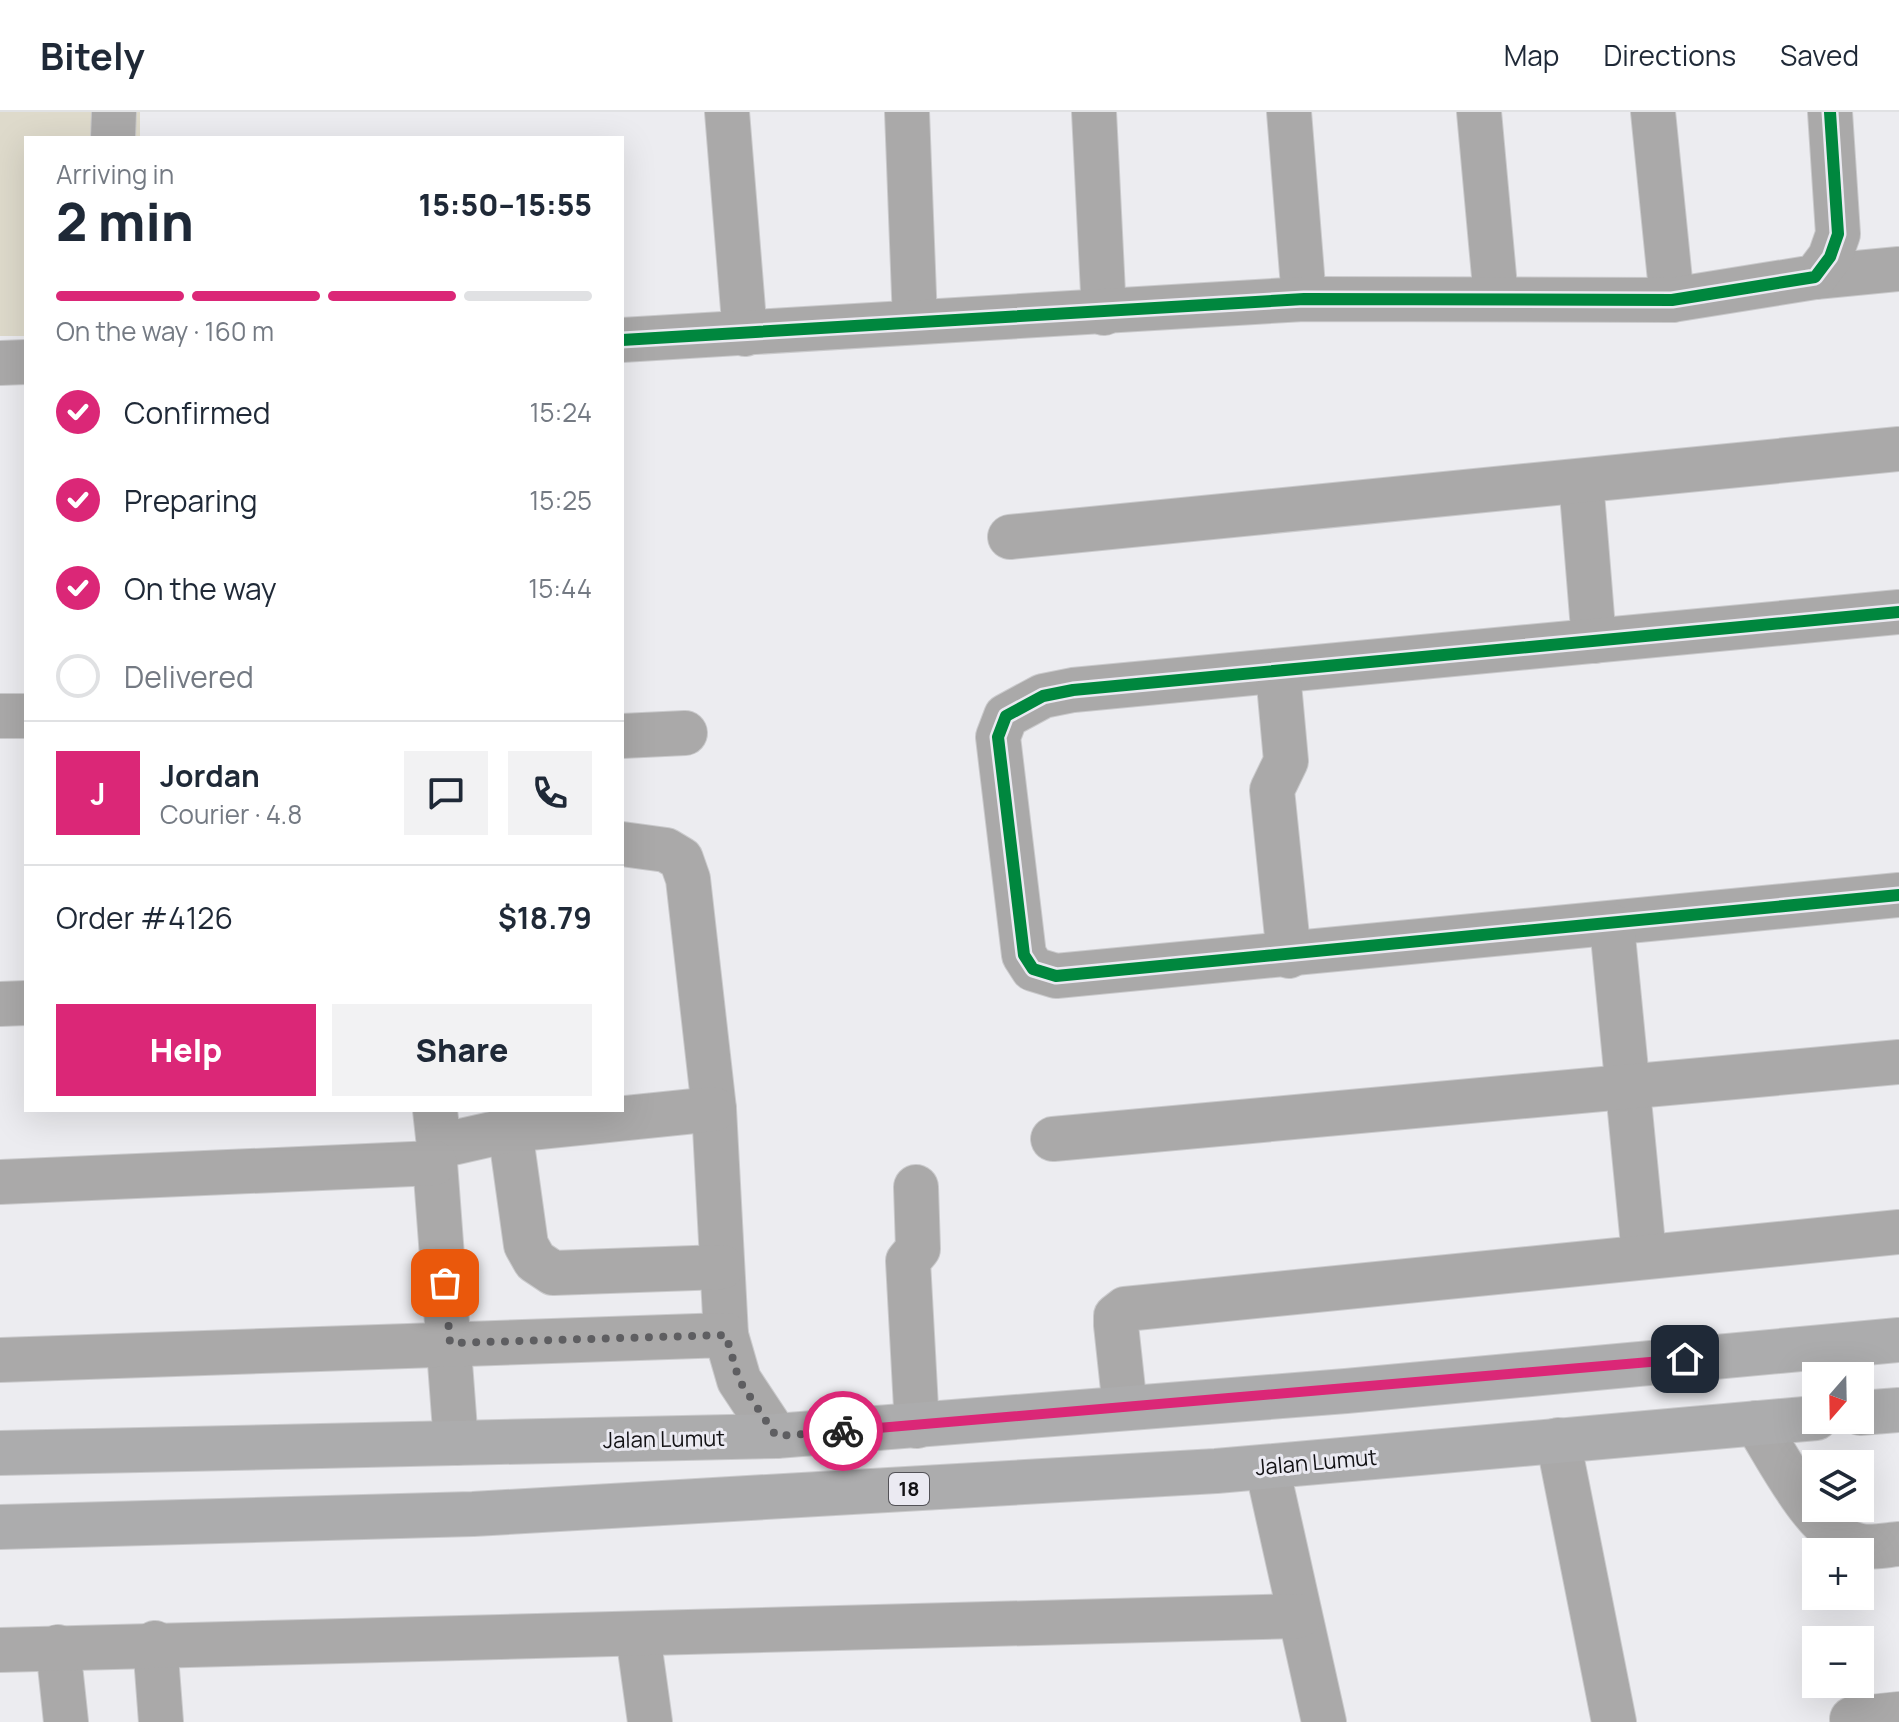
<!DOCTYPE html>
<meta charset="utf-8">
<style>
:root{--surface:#fff;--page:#f2f2f3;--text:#1f2937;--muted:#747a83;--line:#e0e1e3;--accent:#db2777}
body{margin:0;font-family:Manrope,sans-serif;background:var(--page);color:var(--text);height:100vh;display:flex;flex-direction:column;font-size:30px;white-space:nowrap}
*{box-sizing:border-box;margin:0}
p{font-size:26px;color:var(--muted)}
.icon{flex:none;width:44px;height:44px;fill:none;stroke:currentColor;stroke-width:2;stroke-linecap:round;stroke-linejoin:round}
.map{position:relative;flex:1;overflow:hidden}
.panel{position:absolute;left:24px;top:24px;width:600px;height:976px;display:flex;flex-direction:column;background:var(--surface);border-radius:0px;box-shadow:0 8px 32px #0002}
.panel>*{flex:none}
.needle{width:52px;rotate:200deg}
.fabs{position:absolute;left:1802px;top:1250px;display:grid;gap:16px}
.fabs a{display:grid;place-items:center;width:72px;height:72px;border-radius:0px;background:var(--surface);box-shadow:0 8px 32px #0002;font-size:40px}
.pin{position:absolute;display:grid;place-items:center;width:68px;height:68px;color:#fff;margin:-34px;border-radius:16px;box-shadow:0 4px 12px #0006}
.courier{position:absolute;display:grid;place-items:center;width:80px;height:80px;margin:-40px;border:6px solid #db2777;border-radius:50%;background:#fff;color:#222;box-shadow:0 2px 10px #0007}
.overview em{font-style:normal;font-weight:800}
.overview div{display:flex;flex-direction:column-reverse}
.overview{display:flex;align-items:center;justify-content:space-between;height:136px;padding:0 32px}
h1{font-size:52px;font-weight:800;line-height:60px}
.bar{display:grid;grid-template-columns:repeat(4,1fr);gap:12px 8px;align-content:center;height:96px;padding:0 32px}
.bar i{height:10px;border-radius:6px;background:var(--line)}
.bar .active{background:var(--accent)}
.bar p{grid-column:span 4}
.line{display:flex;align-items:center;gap:20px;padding:0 32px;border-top:2px solid var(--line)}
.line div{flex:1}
.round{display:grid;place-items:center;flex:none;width:84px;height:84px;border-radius:0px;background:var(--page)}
ol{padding:0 32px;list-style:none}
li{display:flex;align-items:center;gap:24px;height:88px}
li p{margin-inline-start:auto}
li .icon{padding:8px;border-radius:50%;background:var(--accent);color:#fff;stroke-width:4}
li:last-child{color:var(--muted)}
li i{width:44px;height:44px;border:4px solid var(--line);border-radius:50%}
.button{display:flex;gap:16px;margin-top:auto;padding:16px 32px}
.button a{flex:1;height:92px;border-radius:0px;background:var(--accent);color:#fff;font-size:32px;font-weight:800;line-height:92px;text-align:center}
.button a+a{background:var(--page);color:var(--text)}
header{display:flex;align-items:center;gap:48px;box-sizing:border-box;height:112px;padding:0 40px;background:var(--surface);border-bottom:2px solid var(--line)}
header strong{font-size:38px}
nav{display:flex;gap:44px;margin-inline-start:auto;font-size:28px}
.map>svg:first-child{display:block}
.green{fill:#dedacb}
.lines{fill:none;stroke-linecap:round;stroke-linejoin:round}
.minor-casing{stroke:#cacacc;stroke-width:46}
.major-casing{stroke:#cacacc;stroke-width:46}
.minor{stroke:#aaa9a9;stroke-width:44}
.major{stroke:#acacad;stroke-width:44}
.cycleway-casing{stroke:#ebeaf2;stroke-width:17}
.cycleway{stroke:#00873e;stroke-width:12}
.done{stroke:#5e5e61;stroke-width:8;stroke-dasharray:0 14.4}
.route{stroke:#db2777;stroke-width:10}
.labels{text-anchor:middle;stroke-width:6;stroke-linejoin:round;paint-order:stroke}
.shield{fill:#ebeaf2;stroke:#535257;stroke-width:2}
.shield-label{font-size:20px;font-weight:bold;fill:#121114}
.street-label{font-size:22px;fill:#121114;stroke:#ebeaf2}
</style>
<header>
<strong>Bitely</strong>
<nav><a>Map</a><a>Directions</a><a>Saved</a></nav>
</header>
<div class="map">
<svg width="1899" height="1610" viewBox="0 0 1899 1610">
<rect width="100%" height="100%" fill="#ececf0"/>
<path class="green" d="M0,0h140v26h-114v198h-26z"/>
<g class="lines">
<defs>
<g id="minor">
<path d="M727,0l18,222"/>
<path d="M907,0l8,209"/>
<path d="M1094,0l10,201"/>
<path d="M1289,0l15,187"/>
<path d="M1479,0l17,186"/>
<path d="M1653,0l19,188"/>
<path d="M113,26l1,-26"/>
<path d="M1815,165l84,-8"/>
<path d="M622,228l682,-41 368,1 143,-23 15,-20 8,-23 -8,-122"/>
<path d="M0,251l26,-1"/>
<path d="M1581,369l13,160"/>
<path d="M1010,425l889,-88"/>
<path d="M1899,500l-826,78 -30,6 -37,20 -8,21 26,218 9,14 23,7 843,-81"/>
<path d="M1278,561l8,88 -14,29 17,166"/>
<path d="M0,604h26"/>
<path d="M622,624l63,-3"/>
<path d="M622,732l44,6 15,9 7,20 26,230 12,226"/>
<path d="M1612,814l32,329"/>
<path d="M0,892l26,-1"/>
<path d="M435,998l4,36 -4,17 21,280"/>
<path d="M510,1018l16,115 9,16 18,12 169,-6"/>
<path d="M1053,1027l846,-77"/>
<path d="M439,1034l71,-16 204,-21"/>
<path d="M0,1070l435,-19"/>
<path d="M916,1075l2,62 -10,12 9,165"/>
<path d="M0,1248l726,-25 13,45 37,56"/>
<path d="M1125,1296l-9,-83v-9l9,-7 774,-77"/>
<path d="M1756,1311c23,35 61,116 105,123 11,2 26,-1 38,-2"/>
<path d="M1558,1328l56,282"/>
<path d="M1267,1355l57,255"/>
<path d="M638,1523l12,87"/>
<path d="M155,1531l6,79"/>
<path d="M58,1535l8,75"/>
<path d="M0,1538l1299,-34"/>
<path d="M1852,1607l47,-5"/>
</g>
<g id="major">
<path d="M1860,1301l39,-3"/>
<path d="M0,1341l776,-17 570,-45 553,-51"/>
<path d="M0,1415l473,-13 743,-43 600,-53"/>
</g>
</defs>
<use href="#minor" class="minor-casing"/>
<use href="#major" class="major-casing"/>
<use href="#minor" class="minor"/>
<use href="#major" class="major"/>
<defs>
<g id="cycleway">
<path d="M622,228l682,-41 368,1 143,-23 15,-20 8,-23 -8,-122"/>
<path d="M1899,500l-826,78 -30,6 -37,20 -8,21 26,218 9,14 23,7 843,-81"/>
</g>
</defs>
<use href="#cycleway" class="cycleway-casing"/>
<use href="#cycleway" class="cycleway"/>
</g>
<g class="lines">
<path class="done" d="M445,1171l5,60 276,-8 13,45 37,56 67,-5"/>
<path class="route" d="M843,1319l842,-72"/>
</g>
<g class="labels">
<rect class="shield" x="889" y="1361" width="40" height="32" rx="6"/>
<g class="shield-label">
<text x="909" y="1384">18</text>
</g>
<g class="street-label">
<text transform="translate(664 1327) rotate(-1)" y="8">Jalan Lumut</text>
<text transform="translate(1316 1350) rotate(-5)" y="8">Jalan Lumut</text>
</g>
</g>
</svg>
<div class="fabs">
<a><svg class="needle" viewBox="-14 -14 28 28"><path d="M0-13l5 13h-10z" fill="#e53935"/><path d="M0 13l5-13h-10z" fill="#747a83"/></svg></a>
<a><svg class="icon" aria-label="layers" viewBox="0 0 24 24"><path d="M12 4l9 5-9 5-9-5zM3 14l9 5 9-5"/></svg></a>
<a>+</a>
<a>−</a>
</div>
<div class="pin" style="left:445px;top:1171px;background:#ea580c"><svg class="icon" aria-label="bag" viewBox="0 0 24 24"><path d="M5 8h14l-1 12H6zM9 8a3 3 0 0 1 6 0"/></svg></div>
<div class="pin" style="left:1685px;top:1247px;background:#1f2937"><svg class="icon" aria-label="home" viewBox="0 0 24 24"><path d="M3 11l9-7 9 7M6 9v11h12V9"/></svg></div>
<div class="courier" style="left:843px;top:1319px"><svg class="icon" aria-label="bike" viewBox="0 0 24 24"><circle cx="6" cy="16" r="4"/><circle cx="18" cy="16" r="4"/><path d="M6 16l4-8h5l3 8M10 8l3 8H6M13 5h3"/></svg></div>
<section class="panel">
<div class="overview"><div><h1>2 min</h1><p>Arriving in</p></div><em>15:50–15:55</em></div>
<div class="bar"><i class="active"></i><i class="active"></i><i class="active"></i><i></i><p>On the way · 160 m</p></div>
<ol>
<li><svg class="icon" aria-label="check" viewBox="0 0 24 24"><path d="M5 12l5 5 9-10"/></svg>Confirmed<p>15:24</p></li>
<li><svg class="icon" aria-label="check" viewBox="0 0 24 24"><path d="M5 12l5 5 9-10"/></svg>Preparing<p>15:25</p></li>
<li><svg class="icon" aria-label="check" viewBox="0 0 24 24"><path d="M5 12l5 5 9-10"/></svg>On the way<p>15:44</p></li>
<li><i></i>Delivered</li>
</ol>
<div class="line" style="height:144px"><b class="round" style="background:var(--accent);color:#fff">J</b><div><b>Jordan</b><p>Courier · 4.8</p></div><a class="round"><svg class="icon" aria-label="chat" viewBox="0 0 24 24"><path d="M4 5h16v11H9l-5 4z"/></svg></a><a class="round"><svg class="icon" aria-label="phone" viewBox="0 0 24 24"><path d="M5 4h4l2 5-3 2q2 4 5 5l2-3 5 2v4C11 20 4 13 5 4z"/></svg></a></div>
<div class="line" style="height:104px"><div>Order #4126</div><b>$18.79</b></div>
<div class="button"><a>Help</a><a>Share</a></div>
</section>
</div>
